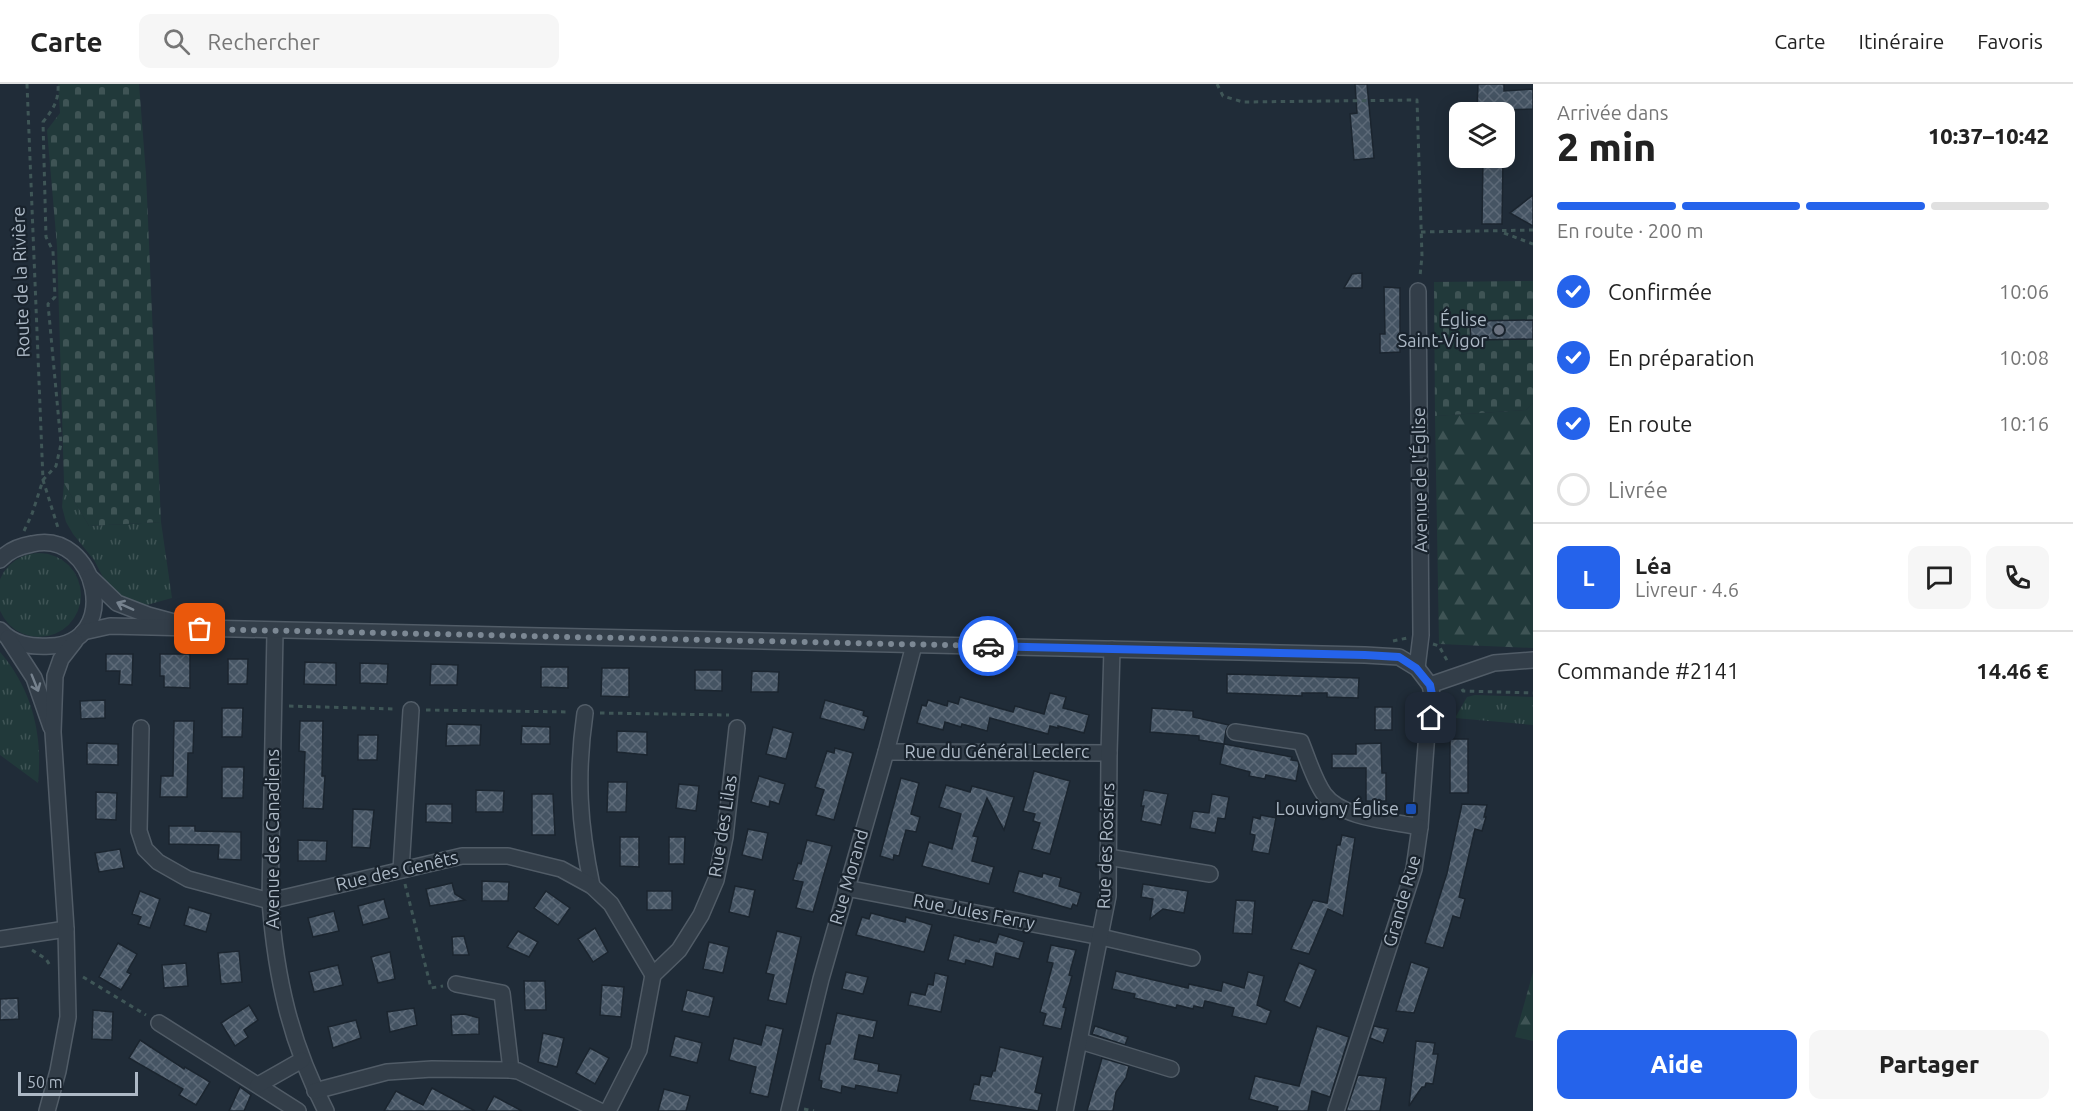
<!DOCTYPE html>
<html lang="fr">
<meta charset="utf-8">
<style>
:root{--surface:#fff;--page:#f6f6f6;--text:#222;--muted:#767676;--line:#e0e0e0;--accent:#2563eb}
body{margin:0;font-family:Ubuntu,sans-serif;background:var(--page);color:var(--text);height:100vh;display:flex;flex-direction:column;font-size:22px;white-space:nowrap}
*{box-sizing:border-box;margin:0}
p{font-size:20px;color:var(--muted)}
.icon{flex:none;width:33px;height:33px;fill:none;stroke:currentColor;stroke-width:2;stroke-linecap:round;stroke-linejoin:round}
.map{position:relative;flex:1;overflow:hidden}
.side{display:flex;flex-direction:column;background:var(--surface);width:540px}
.side>*{flex:none}
.controls{position:absolute;left:1449px;top:18px;display:grid;gap:12px}
.controls a{display:grid;place-items:center;width:66px;height:66px;border-radius:12px;background:var(--surface);box-shadow:0 3px 15px #0003;font-size:30px}
.scale{position:absolute;left:18px;bottom:15px;width:120px;box-sizing:border-box;padding-left:6px;border:3px solid #adb9c6;border-top:0;font-size:16px;line-height:21px;white-space:nowrap;color:#adb9c6;-webkit-text-stroke:4px #19232d;paint-order:stroke}
.pin{position:absolute;display:grid;place-items:center;width:51px;height:51px;color:#fff;margin:-26px;border-radius:12px;box-shadow:0 3px 9px #0006}
.courier{position:absolute;display:grid;place-items:center;width:60px;height:60px;margin:-30px;border:4px solid #2563eb;border-radius:50%;background:#fff;color:#222;box-shadow:0 2px 8px #0007}
.summary em{font-style:normal;font-weight:800}
.summary div{display:flex;flex-direction:column-reverse}
.summary{display:flex;align-items:center;justify-content:space-between;height:102px;padding:0 24px}
h1{font-size:39px;font-weight:800;line-height:45px}
.bar{display:grid;grid-template-columns:repeat(4,1fr);gap:9px 6px;align-content:center;height:72px;padding:0 24px}
.bar i{height:8px;border-radius:4px;background:var(--line)}
.bar .active{background:var(--accent)}
.bar p{grid-column:span 4}
.line{display:flex;align-items:center;gap:15px;padding:0 24px;border-top:2px solid var(--line)}
.line div{flex:1}
.round{display:grid;place-items:center;flex:none;width:63px;height:63px;border-radius:12px;background:var(--page)}
ol{padding:0 24px;list-style:none}
li{display:flex;align-items:center;gap:18px;height:66px}
li p{margin-inline-start:auto}
li .icon{padding:6px;border-radius:50%;background:var(--accent);color:#fff;stroke-width:4}
li:last-child{color:var(--muted)}
li i{width:33px;height:33px;border:3px solid var(--line);border-radius:50%}
.action{display:flex;gap:12px;margin-top:auto;padding:12px 24px}
.action a{flex:1;height:69px;border-radius:12px;background:var(--accent);color:#fff;font-size:24px;font-weight:800;line-height:69px;text-align:center}
.action a+a{background:var(--page);color:var(--text)}
header{display:flex;align-items:center;gap:36px;box-sizing:border-box;height:84px;padding:0 30px;background:var(--surface);border-bottom:2px solid var(--line)}
header strong{font-size:28px}
nav{display:flex;gap:33px;margin-inline-start:auto;font-size:21px}
.search{width:420px;height:54px;background:var(--page);display:flex;align-items:center;gap:15px;box-sizing:border-box;padding:0 21px;border-radius:12px;color:var(--muted);font-size:22px}
main{display:flex;flex:1;min-height:0}
.map>svg:first-child{display:block}
.grass{fill:url(#grass-tufts)}
.forest{fill:url(#forest-firs)}
.cemetery{fill:url(#cemetery-stones)}
.building{fill:url(#building-cross-hatch);stroke:#1b252f;stroke-width:1.5}
.lines{fill:none;stroke-linecap:round;stroke-linejoin:round}
.minor-casing{stroke:#515c67;stroke-width:18}
.path{stroke:#3f5657;stroke-width:3;stroke-dasharray:4.5 4.5;stroke-linecap:butt}
.minor{stroke:#333e49;stroke-width:15}
.oneway{stroke:#76828e}
.done{stroke:#7c8894;stroke-width:6;stroke-dasharray:0 10.8}
.route{stroke:#2563eb;stroke-width:8}
.worship-dot{fill:#6b7280;stroke:#19232d;stroke-width:2}
.transit-dot{fill:#1a4fb4;stroke:#19232d;stroke-width:2}
.labels{text-anchor:middle;stroke-width:4.5;stroke-linejoin:round;paint-order:stroke}
.street-label{font-size:18px;fill:#adb9c6;stroke:#19232d}
.poi-label{font-size:18px;fill:#adb9c6;stroke:#19232d;text-anchor:end}
</style>
<header>
<strong>Carte</strong>
<div class="search"><svg class="icon" aria-label="search" viewBox="0 0 24 24"><circle cx="10" cy="10" r="6"/><path d="M15 15l6 6"/></svg>Rechercher</div>
<nav><a>Carte</a><a>Itinéraire</a><a>Favoris</a></nav>
</header>
<main>
<div class="map">
<svg width="1533" height="1027" viewBox="0 0 1533 1027">
<defs>
<pattern id="grass-tufts" width="24" height="20" patternUnits="userSpaceOnUse" patternTransform="scale(1.5)"><rect width="24" height="20" fill="#21393a"/><path d="M3 7l-1-3M5 7V3M7 7l1-3M15 17l-1-3M17 17v-4M19 17l1-3" fill="none" stroke="#3f5455"/></pattern>
<pattern id="forest-firs" width="22" height="20" patternUnits="userSpaceOnUse" patternTransform="scale(1.5)"><rect width="22" height="20" fill="#21393a"/><path d="M5 1l3.5 6h-7zM16 11l3.5 6h-7z" fill="#3f5455"/></pattern>
<pattern id="cemetery-stones" width="16" height="16" patternUnits="userSpaceOnUse" patternTransform="scale(1.5)"><rect width="16" height="16" fill="#21393a"/><path d="M2 7V4a2 2 0 0 1 4 0v3zM10 15v-3a2 2 0 0 1 4 0v3z" fill="#3f5455"/></pattern>
<pattern id="building-cross-hatch" width="8" height="8" patternUnits="userSpaceOnUse" patternTransform="scale(1.5)"><rect width="8" height="8" fill="#455463"/><path d="M0 0l8 8M0 8l8-8" fill="none" stroke="#5d6a78"/></pattern>
</defs>
<rect width="100%" height="100%" fill="#202c38"/>
<g class="grass">
<path d="M64,399l25,43 72,-4 11,76 -29,8 -22,-9 -15,-14 -12,-23 -21,-26 -7,-12 -4,-15z"/>
<circle cx="39" cy="511" r="42"/>
<path d="M0,568c32,37 43,83 38,131l-38,-28z"/>
<path d="M1475,611l58,2v28l-78,-7 12,-21z"/>
</g>
<g class="forest">
<path d="M1533,319v245l-94,-4 -4,-228 91,-6z"/>
<path d="M1533,888v69l-18,-4z"/>
</g>
<g class="cemetery">
<path d="M58,0h81l7,90 15,348 -72,4 -25,-43 -7,-237 -10,-116 13,-17z"/>
<path d="M1533,197v122l-7,7 -91,6 -1,-134z"/>
</g>
<g class="building">
<path d="M1355,0h12l7,74 -20,2 -4,-46 7,-1z"/>
<path d="M1478,0h26v7l29,-2v20l-29,1v2h-27z"/>
<path d="M1483,74h20l-1,66h-20z"/>
<path d="M1533,111v31l-23,-13z"/>
<path d="M1362,189v15h-18l8,-14z"/>
<path d="M1384,203l16,1v64l-20,1v-19h5z"/>
<path d="M1533,236v19l-62,1 -1,-15h4v-4z"/>
<path d="M106,570h27l-1,31 -13,-1 1,-13h-14z"/>
<path d="M160,570h30v34l-26,-1v-11h-4z"/>
<path d="M228,575h20l-1,25h-19z"/>
<path d="M305,578l31,1v22l-32,-1z"/>
<path d="M360,579l28,1 -1,20 -27,-1z"/>
<path d="M431,580l27,1 -1,20h-27z"/>
<path d="M541,583h27v21l-27,-1z"/>
<path d="M602,584h27v29l-28,-1z"/>
<path d="M695,586h27v21l-27,-1z"/>
<path d="M752,587l27,1 -1,20h-27z"/>
<path d="M1227,590l132,4 -1,20 -31,-1v-4h-25v3l-75,-3z"/>
<path d="M1050,609l16,4 -3,11 26,7 -5,18 -26,-7v2l-8,-2 -2,8 -58,-16 -3,13 -25,-7 -1,3 -16,-5 -2,8 -26,-7 5,-18 4,1 2,-6 19,6 1,-5 10,3 2,-7 53,15 2,-6 29,8z"/>
<path d="M105,616v18l-24,1 -1,-18z"/>
<path d="M825,616l39,11 -1,4 5,2 -4,13 -44,-12z"/>
<rect x="1375" y="623" width="17" height="23"/>
<path d="M222,624h21l-1,29h-20z"/>
<path d="M1152,624l41,3v6l36,8 -3,5 -2,14 68,13 -1,3 7,1 1,4 -3,16 -30,-6 -1,4 -16,-3 1,-4 -30,-8 4,-20 -25,-4v-4l-49,-4z"/>
<path d="M174,637h20l-1,32h-5l-1,44h-27l1,-21h12z"/>
<path d="M300,637h23l-1,55h3l-2,33 -20,-1 2,-56 -6,-1z"/>
<path d="M447,640l34,1 -1,20 -34,1z"/>
<path d="M522,642l28,1v17h-29z"/>
<path d="M773,643l20,6 -7,26 -20,-5z"/>
<path d="M617,647l30,1v23l-30,-3z"/>
<path d="M358,651h20l-1,25h-19z"/>
<rect x="1450" y="655" width="18" height="54"/>
<path d="M87,659l31,1v21l-31,-1z"/>
<path d="M1381,659l1,30h4v28h-20v-33h-34v-14h24v-10z"/>
<path d="M835,664l18,5 -19,67 -18,-5 8,-25 -9,-3 12,-36 7,2z"/>
<path d="M222,683h22l-1,31h-21z"/>
<path d="M1034,687l36,10 -20,73 -18,-5 8,-26 -7,-2 2,-7 -12,-3z"/>
<path d="M759,692l26,8 -6,20 -9,-3 -1,6 -18,-5z"/>
<path d="M901,694l18,5 -8,31 9,3 -4,15 -10,-2 -7,26 -5,-1 -1,5 -13,-4z"/>
<path d="M608,698h19l-1,30h-19z"/>
<path d="M679,700l20,2 -3,25 -20,-3z"/>
<path d="M946,701l24,7 2,-6 42,11 -10,33 -17,-32 -14,38 5,1 -6,24 22,6 -5,17 -67,-18 7,-24 23,7 9,-35 -22,-7z"/>
<path d="M476,706l28,1 -1,21h-27z"/>
<path d="M1144,706l24,4 -7,31 -20,-4 3,-15h-3z"/>
<path d="M96,708l21,1 -1,27 -20,-1z"/>
<path d="M532,710h21l2,41h-23z"/>
<path d="M1212,710l17,3 -4,22 -7,-1 -3,15 -25,-5 3,-17 16,2z"/>
<path d="M426,720h26v19l-26,-1z"/>
<path d="M1462,720l25,1 -3,12h2l-4,14 -7,-2 -16,68 6,2 -5,19 -7,-2 -10,32 -18,-5 22,-70z"/>
<path d="M353,725l21,1 -4,38 -18,-1z"/>
<path d="M1261,731l15,3 -7,36 -17,-3 3,-16 -5,-1 3,-17 7,2z"/>
<path d="M169,742h26v5l46,1v28l-23,-1 1,-14 -50,-1z"/>
<path d="M748,745l20,4 -6,27 -20,-5z"/>
<path d="M1342,751l13,3 -12,78 -15,-7 -19,45 -18,-5 22,-49 14,3 10,-58h3z"/>
<path d="M620,753h19v30l-19,-1z"/>
<path d="M669,753h16l-1,27h-15z"/>
<path d="M298,756l29,1 -1,20h-28z"/>
<path d="M807,756l25,6 -19,66 -17,-4 7,-26 -10,-2 5,-17 3,1z"/>
<path d="M120,765l4,19 -25,4 -4,-19z"/>
<path d="M1019,787l23,6 1,-4 18,5 -2,8 22,7 -4,13 -4,-2 -2,5 -58,-17z"/>
<path d="M482,797l27,1 -1,19h-26z"/>
<path d="M452,799l3,11 10,6 -35,6 -4,-17z"/>
<path d="M1143,800l45,7 -4,22 -21,-4 -13,10 3,-20 -12,-2z"/>
<path d="M735,802l20,4 -6,27 -20,-5z"/>
<path d="M140,807l20,8 -10,29 -12,-4 3,-7 -9,-3z"/>
<path d="M546,807l24,17 -12,17 -24,-17z"/>
<rect x="647" y="807" width="25" height="19"/>
<path d="M384,815l5,19 -26,7 -5,-19z"/>
<path d="M1236,816l19,1 -3,33 -19,-1z"/>
<path d="M189,823l22,7 -5,18 -22,-7z"/>
<path d="M334,827l5,20 -26,6 -5,-19z"/>
<path d="M871,829l34,9 1,-5 26,8 -8,27 -68,-17 6,-18 7,2z"/>
<path d="M595,844l13,24 -15,10 -15,-23z"/>
<path d="M518,847l20,11 -9,15 -22,-10z"/>
<path d="M777,847l24,6 -15,67 -18,-4 6,-25 -8,-2z"/>
<path d="M999,850l25,8 -5,17 -23,-6 -3,14 -27,-7 -1,4 -17,-4 6,-25 25,7 1,-3 16,4z"/>
<path d="M464,852l5,19h-16l-1,-18z"/>
<path d="M709,858l20,5 -6,26 -20,-4z"/>
<path d="M118,859l19,11 -10,18 4,2 -10,16 -22,-13z"/>
<path d="M1051,861l25,5 -7,25 3,1 -9,31 3,1 -5,21 -18,-4 3,-11 -6,-2 13,-49 -6,-1z"/>
<path d="M239,867l3,31 -21,2 -3,-31z"/>
<path d="M390,868l5,27 -17,4 -7,-26z"/>
<path d="M1411,878l18,6 -15,45 -18,-2z"/>
<path d="M186,879l2,23 -24,2 -2,-23z"/>
<path d="M1299,879l17,7 -16,38 -16,-7z"/>
<path d="M338,881l5,20 -29,7 -5,-20z"/>
<path d="M1116,887l72,17 1,-4 32,7 2,-9 21,6 4,-16 16,4 -7,29 14,6 -5,13 -34,-8 2,-8 -29,-7 -2,7 -9,-2 -1,3 -16,-4 -1,3 -42,-10 1,-4 -23,-5z"/>
<path d="M846,888l22,5 -5,17 -21,-5z"/>
<path d="M935,889l13,3 -7,36 -33,-7 3,-13 14,3 3,-11 5,1z"/>
<path d="M524,897h21l1,29h-21z"/>
<path d="M602,901l22,2 -3,30 -21,-2z"/>
<path d="M687,906l27,7 -5,20 -27,-6z"/>
<path d="M18,914l1,21 -19,1v-21z"/>
<path d="M249,921l9,15 -14,10 4,7 -13,9 -14,-23z"/>
<path d="M414,924l3,17 -27,7 -3,-20z"/>
<path d="M93,926l20,2 -1,28 -20,-1z"/>
<path d="M837,929l40,8 -4,17 -14,-3 -5,24 25,5 -1,7 23,4 -4,18 -41,-8 -1,4 -13,-3 -1,7 -20,-5 1,-7 -3,-1 7,-36h4z"/>
<path d="M465,930l14,4v16l-27,1 -1,-20z"/>
<path d="M356,936l5,18 -28,10 -5,-21z"/>
<path d="M766,941l17,4 -15,68 -18,-4 6,-26 -27,-7 5,-22 27,7z"/>
<path d="M1095,942l33,11 -3,8 -33,-11z"/>
<path d="M1317,942l32,11 -19,60 -18,-6 -4,20h-31l1,-4 -29,-8 6,-23 44,10z"/>
<path d="M1374,942l14,3 -5,14 -13,-5z"/>
<path d="M543,949l21,5 -7,29 -19,-5z"/>
<path d="M675,952l27,7 -5,20 -27,-7z"/>
<path d="M140,956l44,29 1,-2 25,15 -14,23 -17,-10 4,-6 -54,-31z"/>
<path d="M1416,957l19,2 -2,11h5l-5,30 -7,-1 -1,4h-3l-13,19z"/>
<path d="M1000,963l43,10 -8,35 7,2 -4,17 -68,-11 4,-16 5,1 2,-10 10,2 2,-6h2z"/>
<path d="M590,964l19,10 -14,26 -19,-11z"/>
<path d="M1102,974l27,8 -3,12 -10,14 -3,19h-26z"/>
<path d="M1358,991l28,3 -6,33h-34z"/>
<path d="M240,1003l11,8 -7,16h-15z"/>
<path d="M432,1004l43,23h-91l12,-20 27,14z"/>
<path d="M664,1005l26,7 -4,15h-28z"/>
<path d="M494,1012l28,15h-36z"/>
</g>
<g class="lines">
<defs>
<g id="minor">
<path d="M0,476c8,-9 20,-14 32,-16 65,-16 91,100 18,102 -19,1 -36,-1 -50,-16"/>
<path d="M90,493l27,26 31,12 26,7"/>
<path d="M275,547l-5,270c6,77 20,141 56,210"/>
<path d="M83,548l27,-6 1255,29 34,2 18,11 13,17 4,19 -7,28 -7,95 -6,42 -78,242"/>
<path d="M8,554l26,40 17,49"/>
<path d="M1417,584l4,-33 -3,-344"/>
<path d="M1430,601l64,-22 39,-3"/>
<path d="M585,629c-9,62 -6,111 7,173"/>
<path d="M141,644l-2,103 6,18 13,13 30,17 82,22 192,-45h46l53,13 31,17 19,18 42,71"/>
<path d="M1235,648l66,10c7,17 13,38 23,52 18,25 68,27 96,33"/>
<path d="M886,668l223,1"/>
<path d="M1108,773l102,17"/>
<path d="M401,786l10,-160"/>
<path d="M846,804l255,49 91,21"/>
<path d="M0,855l66,-10"/>
<path d="M456,900l46,9 9,77"/>
<path d="M159,939l139,88"/>
<path d="M1080,957l91,28"/>
<path d="M258,1001l44,-25"/>
<path d="M315,1007l72,-19 45,-3 79,1 7,1 82,40"/>
<path d="M47,1027l11,-40 10,-54 -2,-88 -13,-197 2,-56 6,-17 14,-18"/>
<path d="M608,1027l31,-61 14,-75 26,-25 22,-35 15,-35 9,-43 12,-109"/>
<path d="M789,1027l32,-132 65,-227 28,-107"/>
<path d="M1065,1027l43,-215 1,-143 3,-104"/>
</g>
</defs>
<use href="#minor" class="minor-casing"/>
<g class="path">
<path d="M27,0l16,396 16,51"/>
<path d="M1217,0l6,12 20,6 174,-2 5,156 -2,20"/>
<path d="M1421,148l112,-2"/>
<path d="M1504,149l29,11"/>
<path d="M24,447l8,-17 11,-34 13,-14 5,-22 -13,-140 7,-7 -2,-46 -7,-14 -3,-115c10,-13 16,-21 15,-38"/>
<path d="M1393,557l14,-3"/>
<path d="M1433,560l6,2 10,18"/>
<path d="M1462,605l1,2 70,2"/>
<path d="M289,622l107,3"/>
<path d="M426,626l144,2"/>
<path d="M600,629l129,2"/>
<path d="M405,800l26,104 12,-2"/>
<path d="M32,866l14,9 5,8"/>
<path d="M83,893l63,38"/>
<path d="M804,1025l10,2"/>
</g>
<use href="#minor" class="minor"/>
</g>
<defs><path id="oneway-shaft" d="M-6 0H5M1.5-3L5.5 0L1.5 3" fill="none" stroke-width="1.6" stroke-linecap="round" stroke-linejoin="round" transform="scale(1.5)"/></defs>
<g class="oneway">
<use href="#oneway-shaft" transform="translate(125 522) rotate(-156)"/>
<use href="#oneway-shaft" transform="translate(35 599) rotate(68)"/>
</g>
<g class="lines">
<path class="done" d="M200,545l788,17"/>
<path class="route" d="M988,562l377,9 34,2 17,11 14,17 4,19 -3,14"/>
</g>
<circle class="worship-dot" cx="1499" cy="246" r="6"/>
<rect class="transit-dot" x="1405" y="719" width="12" height="12" rx="3"/>
<g class="labels">
<g class="street-label">
<text transform="translate(21 198) rotate(-92)" y="6">Route de la Rivière</text>
<text transform="translate(1420 396) rotate(-91)" y="6">Avenue de l'Église</text>
<text x="997" y="674">Rue du Général Leclerc</text>
<text transform="translate(723 742) rotate(-81)" y="6">Rue des Lilas</text>
<text transform="translate(273 755) rotate(-90)" y="6">Avenue des Canadiens</text>
<text transform="translate(1106 762) rotate(-88)" y="6">Rue des Rosiers</text>
<text transform="translate(397 787) rotate(-13)" y="6">Rue des Genêts</text>
<text transform="translate(849 793) rotate(-74)" y="6">Rue Morand</text>
<text transform="translate(1402 817) rotate(-74)" y="6">Grande Rue</text>
<text transform="translate(974 828) rotate(11)" y="6">Rue Jules Ferry</text>
</g>
<g class="poi-label">
<text x="1487" y="242">Église<tspan x="1487" dy="21">Saint-Vigor</tspan></text>
<text x="1399" y="731">Louvigny Église</text>
</g>
</g>
</svg>
<div class="controls">
<a><svg class="icon" aria-label="layers" viewBox="0 0 24 24"><path d="M12 4l9 5-9 5-9-5zM3 14l9 5 9-5"/></svg></a>
</div>
<div class="scale">50 m</div>
<div class="pin" style="left:200px;top:545px;background:#ea580c"><svg class="icon" aria-label="bag" viewBox="0 0 24 24"><path d="M5 8h14l-1 12H6zM9 8a3 3 0 0 1 6 0"/></svg></div>
<div class="pin" style="left:1431px;top:634px;background:#1f2937"><svg class="icon" aria-label="home" viewBox="0 0 24 24"><path d="M3 11l9-7 9 7M6 9v11h12V9"/></svg></div>
<div class="courier" style="left:988px;top:562px"><svg class="icon" aria-label="car" viewBox="0 0 24 24"><path d="M5 17H2v-5l4-1 3-4h7l3 4 3 1v5h-3M9 17h6M6 11h13"/><circle cx="7" cy="17" r="2"/><circle cx="17" cy="17" r="2"/></svg></div>
</div>
<section class="side">
<div class="summary"><div><h1>2 min</h1><p>Arrivée dans</p></div><em>10:37–10:42</em></div>
<div class="bar"><i class="active"></i><i class="active"></i><i class="active"></i><i></i><p>En route · 200 m</p></div>
<ol>
<li><svg class="icon" aria-label="check" viewBox="0 0 24 24"><path d="M5 12l5 5 9-10"/></svg>Confirmée<p>10:06</p></li>
<li><svg class="icon" aria-label="check" viewBox="0 0 24 24"><path d="M5 12l5 5 9-10"/></svg>En préparation<p>10:08</p></li>
<li><svg class="icon" aria-label="check" viewBox="0 0 24 24"><path d="M5 12l5 5 9-10"/></svg>En route<p>10:16</p></li>
<li><i></i>Livrée</li>
</ol>
<div class="line" style="height:108px"><b class="round" style="background:var(--accent);color:#fff">L</b><div><b>Léa</b><p>Livreur · 4.6</p></div><a class="round"><svg class="icon" aria-label="chat" viewBox="0 0 24 24"><path d="M4 5h16v11H9l-5 4z"/></svg></a><a class="round"><svg class="icon" aria-label="phone" viewBox="0 0 24 24"><path d="M5 4h4l2 5-3 2q2 4 5 5l2-3 5 2v4C11 20 4 13 5 4z"/></svg></a></div>
<div class="line" style="height:78px"><div>Commande #2141</div><b>14.46 €</b></div>
<div class="action"><a>Aide</a><a>Partager</a></div>
</section>
</main>
